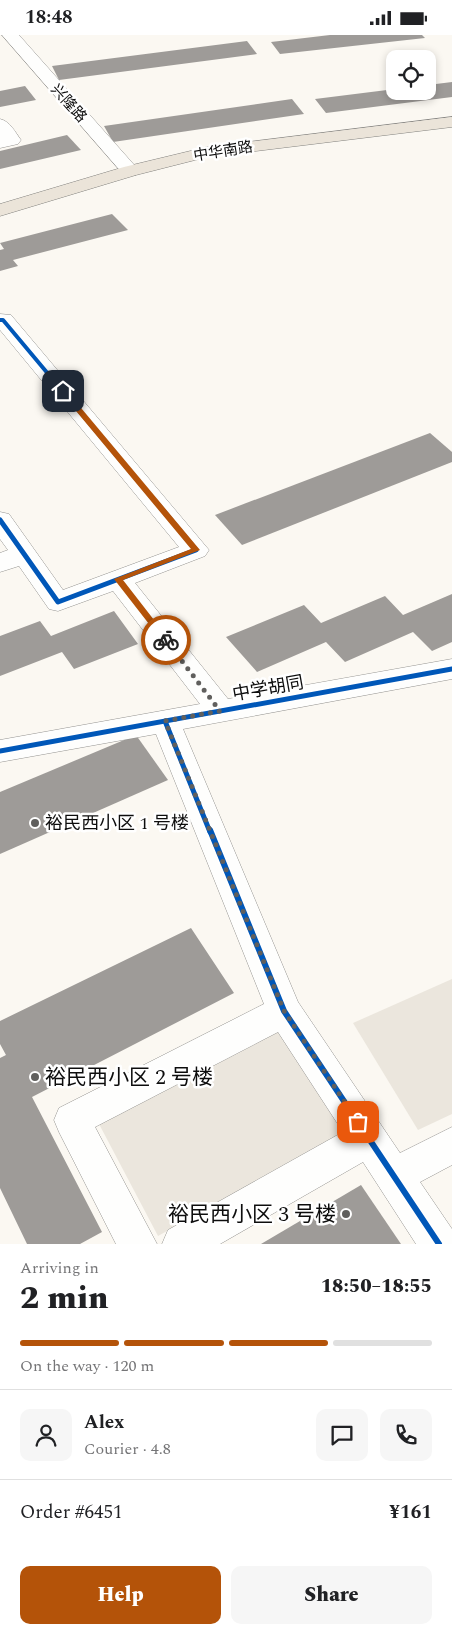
<!DOCTYPE html>
<meta charset="utf-8">
<style>
:root{--surface:#fff;--page:#f6f6f6;--text:#202124;--muted:#757577;--line:#e0e0e0;--accent:#b45309}
body{margin:0;font-family:Spectral,"Noto Sans SC",serif;background:var(--page);color:var(--text);height:100vh;display:flex;flex-direction:column;font-size:19px;white-space:nowrap}
*{box-sizing:border-box;margin:0}
p{font-size:16px;color:var(--muted)}
.icon{flex:none;width:28px;height:28px;fill:none;stroke:currentColor;stroke-width:2;stroke-linecap:round;stroke-linejoin:round}
.map{position:relative;height:1209px;overflow:hidden}
.details{display:flex;flex-direction:column;background:var(--surface);flex:1}
.details>*{flex:none}
.fabs{position:absolute;left:386px;top:15px;display:grid;gap:10px}
.fabs a{display:grid;place-items:center;width:50px;height:50px;border-radius:10px;background:var(--surface);box-shadow:0 2px 8px #0003;font-size:25px}
.pin{position:absolute;display:grid;place-items:center;width:42px;height:42px;color:#fff;margin:-21px;border-radius:10px;box-shadow:0 2px 8px #0006}
.courier{position:absolute;display:grid;place-items:center;width:50px;height:50px;margin:-25px;border:4px solid #b45309;border-radius:50%;background:#fff;color:#222;box-shadow:0 1px 6px #0007}
.headline em{font-style:normal;font-weight:800}
.headline div{display:flex;flex-direction:column-reverse}
.headline{display:flex;align-items:center;justify-content:space-between;height:85px;padding:0 20px}
h1{font-size:32px;font-weight:800;line-height:38px}
.bar{display:grid;grid-template-columns:repeat(4,1fr);gap:8px 5px;align-content:center;height:60px;padding:0 20px}
.bar i{height:6px;border-radius:4px;background:var(--line)}
.bar .selected{background:var(--accent)}
.bar p{grid-column:span 4}
.line{display:flex;align-items:center;gap:12px;padding:0 20px;border-top:1px solid var(--line)}
.line div{flex:1}
.round{display:grid;place-items:center;flex:none;width:52px;height:52px;border-radius:10px;background:var(--page)}
.action{display:flex;gap:10px;margin-top:auto;padding:10px 20px}
.action a{flex:1;height:58px;border-radius:10px;background:var(--accent);color:#fff;font-size:20px;font-weight:800;line-height:58px;text-align:center}
.action a+a{background:var(--page);color:var(--text)}
.status{display:flex;justify-content:space-between;align-items:center;height:35px;padding:0 25px;background:var(--surface);direction:ltr}
.status svg{height:14px;fill:currentColor}
.map>svg:first-child{display:block}
.plaza{fill:#ebe6dd}
.building{fill:#9e9b98}
.lines{fill:none;stroke-linecap:round;stroke-linejoin:round}
.minor-casing{stroke:#949390;stroke-width:1}
.major-casing{stroke:#81807d;stroke-width:1}
.minor{fill:#fefefd;fill-rule:evenodd}
.major{fill:#ebe4d9;fill-rule:evenodd}
.cycleway-far2-casing{stroke:#fff;stroke-width:6}
.cycleway-far1-casing{stroke:#fff;stroke-width:8}
.cycleway-casing{stroke:#fff;stroke-width:9}
.cycleway-far2{stroke:#0057b8;stroke-width:4}
.cycleway-far1{stroke:#0057b8;stroke-width:5}
.cycleway{stroke:#0057b8;stroke-width:6}
.route{fill:#b45309}
.done{stroke:#605f5d;stroke-width:5;stroke-dasharray:0 9}
.poi-dot{fill:#605f5d;stroke:#fff;stroke-width:2}
.labels{text-anchor:middle;stroke-width:5;stroke-linejoin:round;paint-order:stroke}
.far-street-label{font-size:15px;fill:#0d0d0d;stroke:#fff}
.street-label{font-size:18px;fill:#0d0d0d;stroke:#fff}
.poi-label{font-size:18px;fill:#0d0d0d;stroke:#fff;text-anchor:start}
.near-poi-label{font-size:21px;fill:#0d0d0d;stroke:#fff;text-anchor:start}
</style>
<div class="status"><b>18:48</b><svg viewBox="0 0 49 12"><path d="M0 12V9h3v3zM5 12V6h3v6zM10 12V3h3v9zM15 12V0h3v12zM26 1h20v11H26zM47 4h2v5h-2z"/></svg></div>
<div class="map">
<svg width="452" height="1209" viewBox="0 0 452 1209">
<rect width="100%" height="100%" fill="#fbf8f2"/>
<g class="plaza">
<path d="M452,944v135l-34,16 -65,-107z"/>
<path d="M278,996l66,101 -186,104 -59,-112z"/>
</g>
<g class="building">
<path d="M330,0h92l3,3 -145,16 -9,-12z"/>
<path d="M247,6l10,13 -198,26 -7,-14z"/>
<path d="M452,47v15l-126,16 -11,-14 80,-10v2h33v-6z"/>
<path d="M25,51l11,14 -36,7v-16z"/>
<path d="M292,64l12,15 -191,28 -9,-16z"/>
<path d="M67,100l14,15 -81,19v-18z"/>
<path d="M112,179l16,16 -115,30 5,6 -18,5v-21l4,-1 -4,-6z"/>
<path d="M430,398l22,19v10l-210,83 -27,-30z"/>
<path d="M452,559v48l-20,9 -19,-19 -68,30 -19,-20 -69,30 -31,-35 78,-32 17,18 64,-27 18,19z"/>
<path d="M114,576l24,33 -64,25 -12,-17 -62,24v-40l40,-15 11,15z"/>
<path d="M136,700l32,45 -168,74v-62z"/>
<path d="M191,893l43,65 -202,104 70,135 -22,12h-53l-27,-56v-130l6,-3 -6,-11v-23z"/>
<path d="M361,1150l40,59h-140z"/>
</g>
<g class="lines">
<defs>
<g id="minor">
<path d="M2,0h17l117,132 3,4 -3,4h-12z"/>
<path d="M0,84c10,2 15,13 21,21l-3,4 -18,4z"/>
<path d="M0,279l11,1 198,235 -4,6 -70,27 93,116 224,-40v20l-269,50 115,273 102,151 52,-26v38l-32,17 32,47v15h-36l-53,-82 -143,82h-58l6,-14 175,-98 -65,-100 -183,95 62,117h-41l-57,-112 -5,-12 5,-12 205,-104 -108,-270 -156,28v-22l200,-36 -87,-113 -55,20 -9,-2 -30,-43 -19,6v-19l8,-3 -8,-11v-27l9,2 54,76 116,-43 -179,-217z"/>
</g>
<path id="major" d="M452,82v10l-245,30 -71,18 -136,41v-12l124,-37 83,-20z"/>
</defs>
<use href="#minor" class="minor-casing"/>
<use href="#major" class="major-casing"/>
<use href="#minor" class="minor"/>
<use href="#major" class="major"/>
<defs>
<path id="cycleway-far2" d="M0,285h3l154,184"/>
<g id="cycleway-far1">
<path d="M0,485l58,82 138,-52 -40,-48"/>
<path d="M165,686l45,111"/>
<path d="M0,716l452,-82"/>
</g>
<path id="cycleway" d="M210,795l74,181 155,233"/>
</defs>
<use href="#cycleway-far2" class="cycleway-far2-casing"/>
<use href="#cycleway-far1" class="cycleway-far1-casing"/>
<use href="#cycleway" class="cycleway-casing"/>
<use href="#cycleway-far2" class="cycleway-far2"/>
<use href="#cycleway-far1" class="cycleway-far1"/>
<use href="#cycleway" class="cycleway"/>
</g>
<path class="route" d="M61,355h5l134,160 -77,30 45,58v4h-5l-49,-63 77,-30 -130,-156z"/>
<g class="lines">
<path class="done" d="M166,605l54,71 -55,10 119,290 74,111"/>
</g>
<g class="poi-dot">
<circle cx="35" cy="788" r="5"/>
<circle cx="35" cy="1042" r="5"/>
<circle cx="346" cy="1179" r="5"/>
</g>
<g class="labels">
<g class="far-street-label">
<text transform="translate(69 68) rotate(48)" y="5">兴隆路</text>
<text transform="translate(223 116) rotate(-9)" y="5">中华南路</text>
</g>
<g class="street-label">
<text transform="translate(268 653) rotate(-10)" y="6">中学胡同</text>
</g>
<g class="poi-label">
<text x="45" y="794">裕民西小区 1 号楼</text>
</g>
<g class="near-poi-label">
<text x="45" y="1049">裕民西小区 2 号楼</text>
<text x="336" y="1186" text-anchor="end">裕民西小区 3 号楼</text>
</g>
</g>
</svg>
<div class="fabs">
<a><svg class="icon" aria-label="locate" viewBox="0 0 24 24"><circle cx="12" cy="12" r="6"/><path d="M12 2v4M12 18v4M2 12h4M18 12h4"/></svg></a>
</div>
<div class="pin" style="left:358px;top:1087px;background:#ea580c"><svg class="icon" aria-label="bag" viewBox="0 0 24 24"><path d="M5 8h14l-1 12H6zM9 8a3 3 0 0 1 6 0"/></svg></div>
<div class="pin" style="left:63px;top:356px;background:#1f2937"><svg class="icon" aria-label="home" viewBox="0 0 24 24"><path d="M3 11l9-7 9 7M6 9v11h12V9"/></svg></div>
<div class="courier" style="left:166px;top:605px"><svg class="icon" aria-label="bike" viewBox="0 0 24 24"><circle cx="6" cy="16" r="4"/><circle cx="18" cy="16" r="4"/><path d="M6 16l4-8h5l3 8M10 8l3 8H6M13 5h3"/></svg></div>
</div>
<section class="details">
<div class="headline"><div><h1>2 min</h1><p>Arriving in</p></div><em>18:50–18:55</em></div>
<div class="bar"><i class="selected"></i><i class="selected"></i><i class="selected"></i><i></i><p>On the way · 120 m</p></div>
<div class="line" style="height:90px"><a class="round"><svg class="icon" aria-label="person" viewBox="0 0 24 24"><circle cx="12" cy="8" r="4"/><path d="M4 21q1-7 8-7t8 7"/></svg></a><div><b>Alex</b><p>Courier · 4.8</p></div><a class="round"><svg class="icon" aria-label="chat" viewBox="0 0 24 24"><path d="M4 5h16v11H9l-5 4z"/></svg></a><a class="round"><svg class="icon" aria-label="phone" viewBox="0 0 24 24"><path d="M5 4h4l2 5-3 2q2 4 5 5l2-3 5 2v4C11 20 4 13 5 4z"/></svg></a></div>
<div class="line" style="height:65px"><div>Order #6451</div><b>¥161</b></div>
<div class="action"><a>Help</a><a>Share</a></div>
</section>
